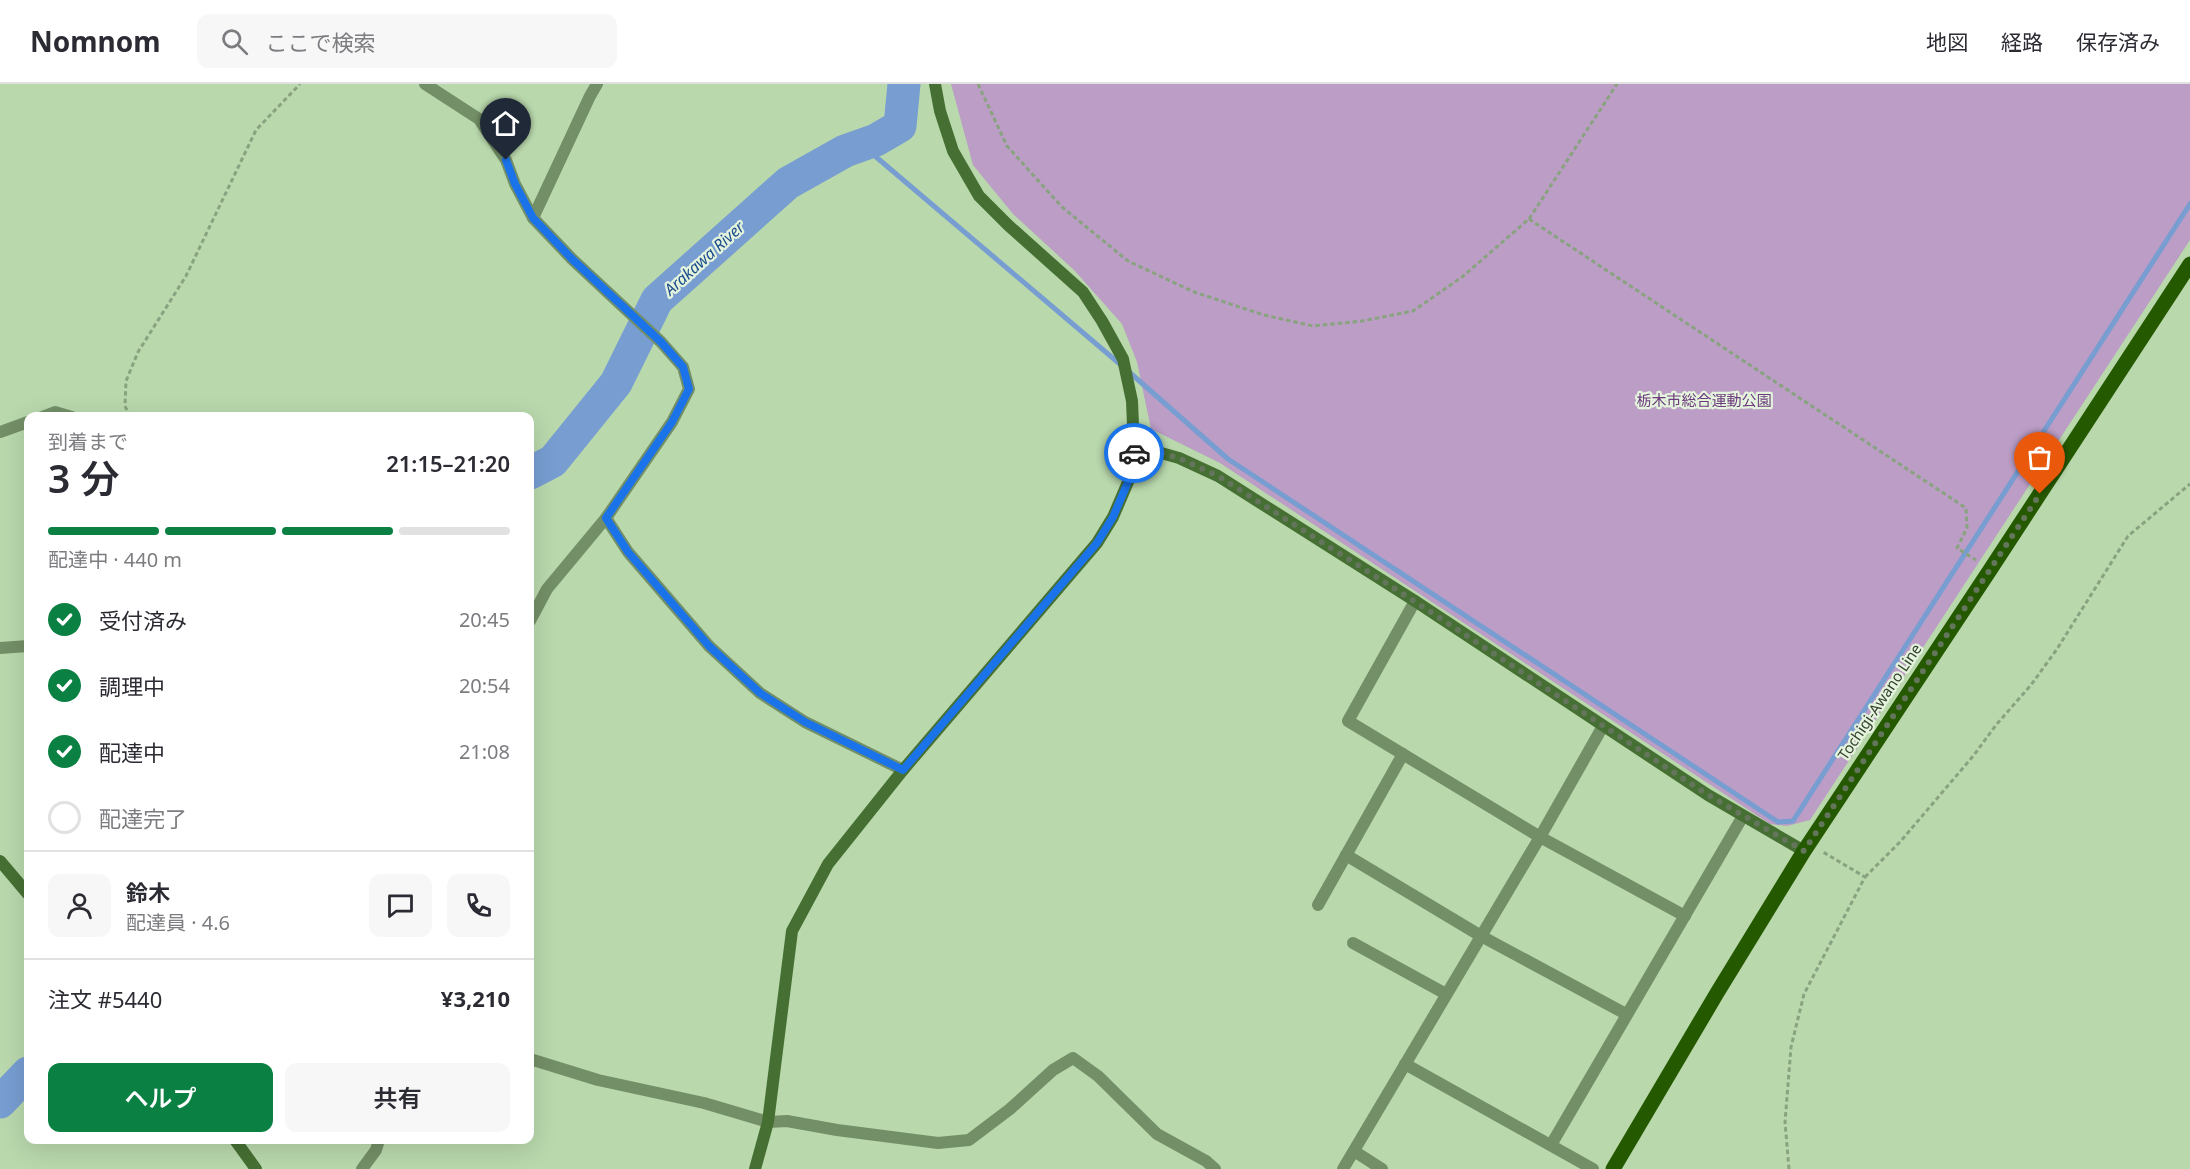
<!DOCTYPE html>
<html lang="ja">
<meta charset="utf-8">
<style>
:root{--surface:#fff;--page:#f7f7f7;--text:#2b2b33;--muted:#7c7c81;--line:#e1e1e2;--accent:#0b8043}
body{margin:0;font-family:"Noto Sans","Noto Sans JP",sans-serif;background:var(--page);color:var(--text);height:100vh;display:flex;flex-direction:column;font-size:22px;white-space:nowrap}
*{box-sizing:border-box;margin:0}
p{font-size:20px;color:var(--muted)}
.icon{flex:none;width:33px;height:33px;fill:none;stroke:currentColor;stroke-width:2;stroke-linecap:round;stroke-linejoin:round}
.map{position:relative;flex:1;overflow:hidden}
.details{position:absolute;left:24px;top:328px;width:510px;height:732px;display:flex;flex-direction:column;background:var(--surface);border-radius:12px;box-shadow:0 6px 24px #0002}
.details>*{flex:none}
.pin{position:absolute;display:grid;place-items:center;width:51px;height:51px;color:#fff;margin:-62px -26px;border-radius:50% 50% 50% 0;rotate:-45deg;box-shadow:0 0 6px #0007}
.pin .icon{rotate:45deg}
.courier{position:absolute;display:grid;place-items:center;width:60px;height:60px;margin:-30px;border:4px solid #1a73e8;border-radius:50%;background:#fff;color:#222;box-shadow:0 2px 8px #0007}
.headline em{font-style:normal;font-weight:600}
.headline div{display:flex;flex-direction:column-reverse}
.headline{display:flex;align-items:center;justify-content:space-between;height:102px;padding:0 24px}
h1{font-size:39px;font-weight:600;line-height:45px}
.bar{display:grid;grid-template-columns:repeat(4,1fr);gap:9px 6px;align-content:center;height:72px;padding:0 24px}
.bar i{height:8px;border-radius:4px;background:var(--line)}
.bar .on{background:var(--accent)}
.bar p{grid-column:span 4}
.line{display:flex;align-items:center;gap:15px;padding:0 24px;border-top:2px solid var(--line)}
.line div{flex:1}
.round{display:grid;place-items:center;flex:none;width:63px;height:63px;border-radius:12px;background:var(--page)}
ol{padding:0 24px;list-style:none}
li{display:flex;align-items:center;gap:18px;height:66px}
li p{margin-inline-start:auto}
li .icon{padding:6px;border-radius:50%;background:var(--accent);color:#fff;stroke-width:4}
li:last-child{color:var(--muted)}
li i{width:33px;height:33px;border:3px solid var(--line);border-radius:50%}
.action{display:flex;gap:12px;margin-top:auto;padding:12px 24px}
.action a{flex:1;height:69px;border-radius:12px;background:var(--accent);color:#fff;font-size:24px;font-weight:600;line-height:69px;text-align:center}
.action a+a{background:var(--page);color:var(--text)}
header{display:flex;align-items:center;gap:36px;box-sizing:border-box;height:84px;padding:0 30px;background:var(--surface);border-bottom:2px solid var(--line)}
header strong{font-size:28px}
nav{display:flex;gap:33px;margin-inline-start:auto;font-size:21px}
.search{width:420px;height:54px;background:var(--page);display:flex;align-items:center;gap:15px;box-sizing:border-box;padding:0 21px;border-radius:12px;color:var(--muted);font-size:22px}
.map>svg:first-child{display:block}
.green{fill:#bb9dc6}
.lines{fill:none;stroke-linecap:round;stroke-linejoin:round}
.stream{stroke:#779dd1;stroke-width:5}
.river{stroke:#779dd1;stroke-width:33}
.path{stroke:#89a27f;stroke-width:3;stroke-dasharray:4.5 3;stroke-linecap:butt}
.street{stroke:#738f67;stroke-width:12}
.secondary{stroke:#467033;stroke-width:12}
.primary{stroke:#255900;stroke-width:15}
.done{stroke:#63755b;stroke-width:6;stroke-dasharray:0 10.8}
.route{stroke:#1a73e8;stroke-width:8}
.labels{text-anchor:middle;stroke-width:4.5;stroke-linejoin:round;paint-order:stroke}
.park-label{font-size:15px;fill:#6c3a7d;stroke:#e4f4dd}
.street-label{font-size:15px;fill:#34402f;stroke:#e4f4dd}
.water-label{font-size:16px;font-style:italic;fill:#1c4d8d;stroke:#e4f4dd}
</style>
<header>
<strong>Nomnom</strong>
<div class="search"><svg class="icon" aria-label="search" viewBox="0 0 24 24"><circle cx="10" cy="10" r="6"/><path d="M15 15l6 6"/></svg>ここで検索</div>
<nav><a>地図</a><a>経路</a><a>保存済み</a></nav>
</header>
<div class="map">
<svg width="2190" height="1085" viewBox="0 0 2190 1085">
<rect width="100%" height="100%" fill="#b9d8ac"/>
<path class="green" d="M951,0h1239v156l-380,580 -23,6 -17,-2 -550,-361 -69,-34 -14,-67 -15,-38 -48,-54 -61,-56 -40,-49z"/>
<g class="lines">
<g class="stream">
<path d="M862,61l259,220"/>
<path d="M1128,287l100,88 550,363 15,-1 397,-617"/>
</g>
<g class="river">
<path d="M530,389l23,-12 63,-78 41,-83 131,-117 57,-32 31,-11 24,-14 4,-42"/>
<path d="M0,1018l28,-29"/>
</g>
<g class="path">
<path d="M978,0l29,62 55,61 66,54 66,31 70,23 49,11 49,-5 51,-10 49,-34 67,-58 88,-135"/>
<path d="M1529,135l437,289 1,20 -10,20 19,12"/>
<path d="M130,333l-5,-11 1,-25 12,-29 48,-76 70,-146 44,-46"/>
<path d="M1865,793l35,-35 74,-87 22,-30 35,-40 26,-36 71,-113 62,-52"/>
<path d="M1789,1085l-4,-47 6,-75 13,-53 61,-117 -42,-25"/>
</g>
<g class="street">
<path d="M425,0l54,35 27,41 9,24 18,34 39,41 89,83 22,25 6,22 -17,33 -66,96 -59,71 -17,32"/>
<path d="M533,134l57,-122 7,-12"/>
<path d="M42,333l13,-5 17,5"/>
<path d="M0,348l28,-10"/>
<path d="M606,434l22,34 81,94 51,47 45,29 98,48"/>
<path d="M1415,517l-67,120 192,116 145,79"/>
<path d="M0,564l28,-2"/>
<path d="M1346,771l135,81 145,78"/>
<path d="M1318,821l85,-151"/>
<path d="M1353,859l93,51"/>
<path d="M530,975l68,21 106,23 64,19 19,-1 50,9 101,13 31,-3 41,-31 43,-39 20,-12 25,18 59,58 49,27 9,8"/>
<path d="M1405,980l188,105"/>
<path d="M1551,1061l192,-329"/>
<path d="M1354,1067l28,18"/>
<path d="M362,1085l14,-19 3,-10"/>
<path d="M1343,1085l197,-332 63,-111"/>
</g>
<g class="secondary">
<path d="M1134,365l20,2 25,7 39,18 197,125 293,194 96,56"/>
<path d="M0,777l28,33"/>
<path d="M235,1056l21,29"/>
<path d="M755,1085l13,-47 24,-191 36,-67 75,-94 194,-227 16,-26 15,-35 6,-33 -2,-48 -9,-42 -21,-38 -19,-29 -75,-67 -29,-29 -26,-45 -13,-40 -5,-27"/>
</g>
<path class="primary" d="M1613,1085l104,-176 87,-142 186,-281 200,-306"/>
</g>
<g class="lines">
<path class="done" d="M1134,369v-4l20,2 25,7 39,18 196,125 294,194 96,56 236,-357"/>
<path class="route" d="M506,76l9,24 18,34 39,41 89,83 22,25 6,22 -17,33 -66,96 22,34 81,94 51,47 45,29 98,48 194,-227 16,-26 15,-35 6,-29"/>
</g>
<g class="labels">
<g class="park-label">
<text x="1704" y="322">栃木市総合運動公園</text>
</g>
<g class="street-label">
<text transform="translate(1880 618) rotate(-56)" y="5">Tochigi-Awano Line</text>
</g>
<g class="water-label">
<text transform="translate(704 174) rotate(-42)" y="6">Arakawa River</text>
</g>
</g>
</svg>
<div class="pin" style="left:2040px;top:410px;background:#ea580c"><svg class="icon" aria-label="bag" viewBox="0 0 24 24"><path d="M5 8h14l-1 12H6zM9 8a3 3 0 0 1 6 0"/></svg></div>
<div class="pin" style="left:506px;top:76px;background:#1f2937"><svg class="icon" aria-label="home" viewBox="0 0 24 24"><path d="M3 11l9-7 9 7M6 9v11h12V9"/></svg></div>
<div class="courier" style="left:1134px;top:369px"><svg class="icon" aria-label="car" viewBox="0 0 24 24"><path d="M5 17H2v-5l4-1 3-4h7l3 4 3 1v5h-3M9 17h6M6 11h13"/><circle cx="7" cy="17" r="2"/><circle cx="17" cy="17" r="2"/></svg></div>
<section class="details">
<div class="headline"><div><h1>3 分</h1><p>到着まで</p></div><em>21:15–21:20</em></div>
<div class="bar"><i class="on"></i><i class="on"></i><i class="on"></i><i></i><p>配達中 · 440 m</p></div>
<ol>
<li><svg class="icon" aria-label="check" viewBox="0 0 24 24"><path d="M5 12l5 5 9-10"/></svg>受付済み<p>20:45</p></li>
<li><svg class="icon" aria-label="check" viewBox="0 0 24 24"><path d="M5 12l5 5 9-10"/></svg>調理中<p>20:54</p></li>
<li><svg class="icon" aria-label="check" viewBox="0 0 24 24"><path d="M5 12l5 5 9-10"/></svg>配達中<p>21:08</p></li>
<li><i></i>配達完了</li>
</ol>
<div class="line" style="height:108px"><a class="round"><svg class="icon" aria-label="person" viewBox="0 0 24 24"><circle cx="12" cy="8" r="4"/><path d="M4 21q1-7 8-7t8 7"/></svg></a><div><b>鈴木</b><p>配達員 · 4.6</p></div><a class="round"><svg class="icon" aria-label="chat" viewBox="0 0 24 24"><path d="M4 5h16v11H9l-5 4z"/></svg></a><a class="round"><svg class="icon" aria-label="phone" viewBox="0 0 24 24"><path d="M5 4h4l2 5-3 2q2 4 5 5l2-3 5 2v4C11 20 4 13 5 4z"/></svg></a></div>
<div class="line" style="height:78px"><div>注文 #5440</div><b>¥3,210</b></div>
<div class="action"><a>ヘルプ</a><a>共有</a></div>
</section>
</div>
